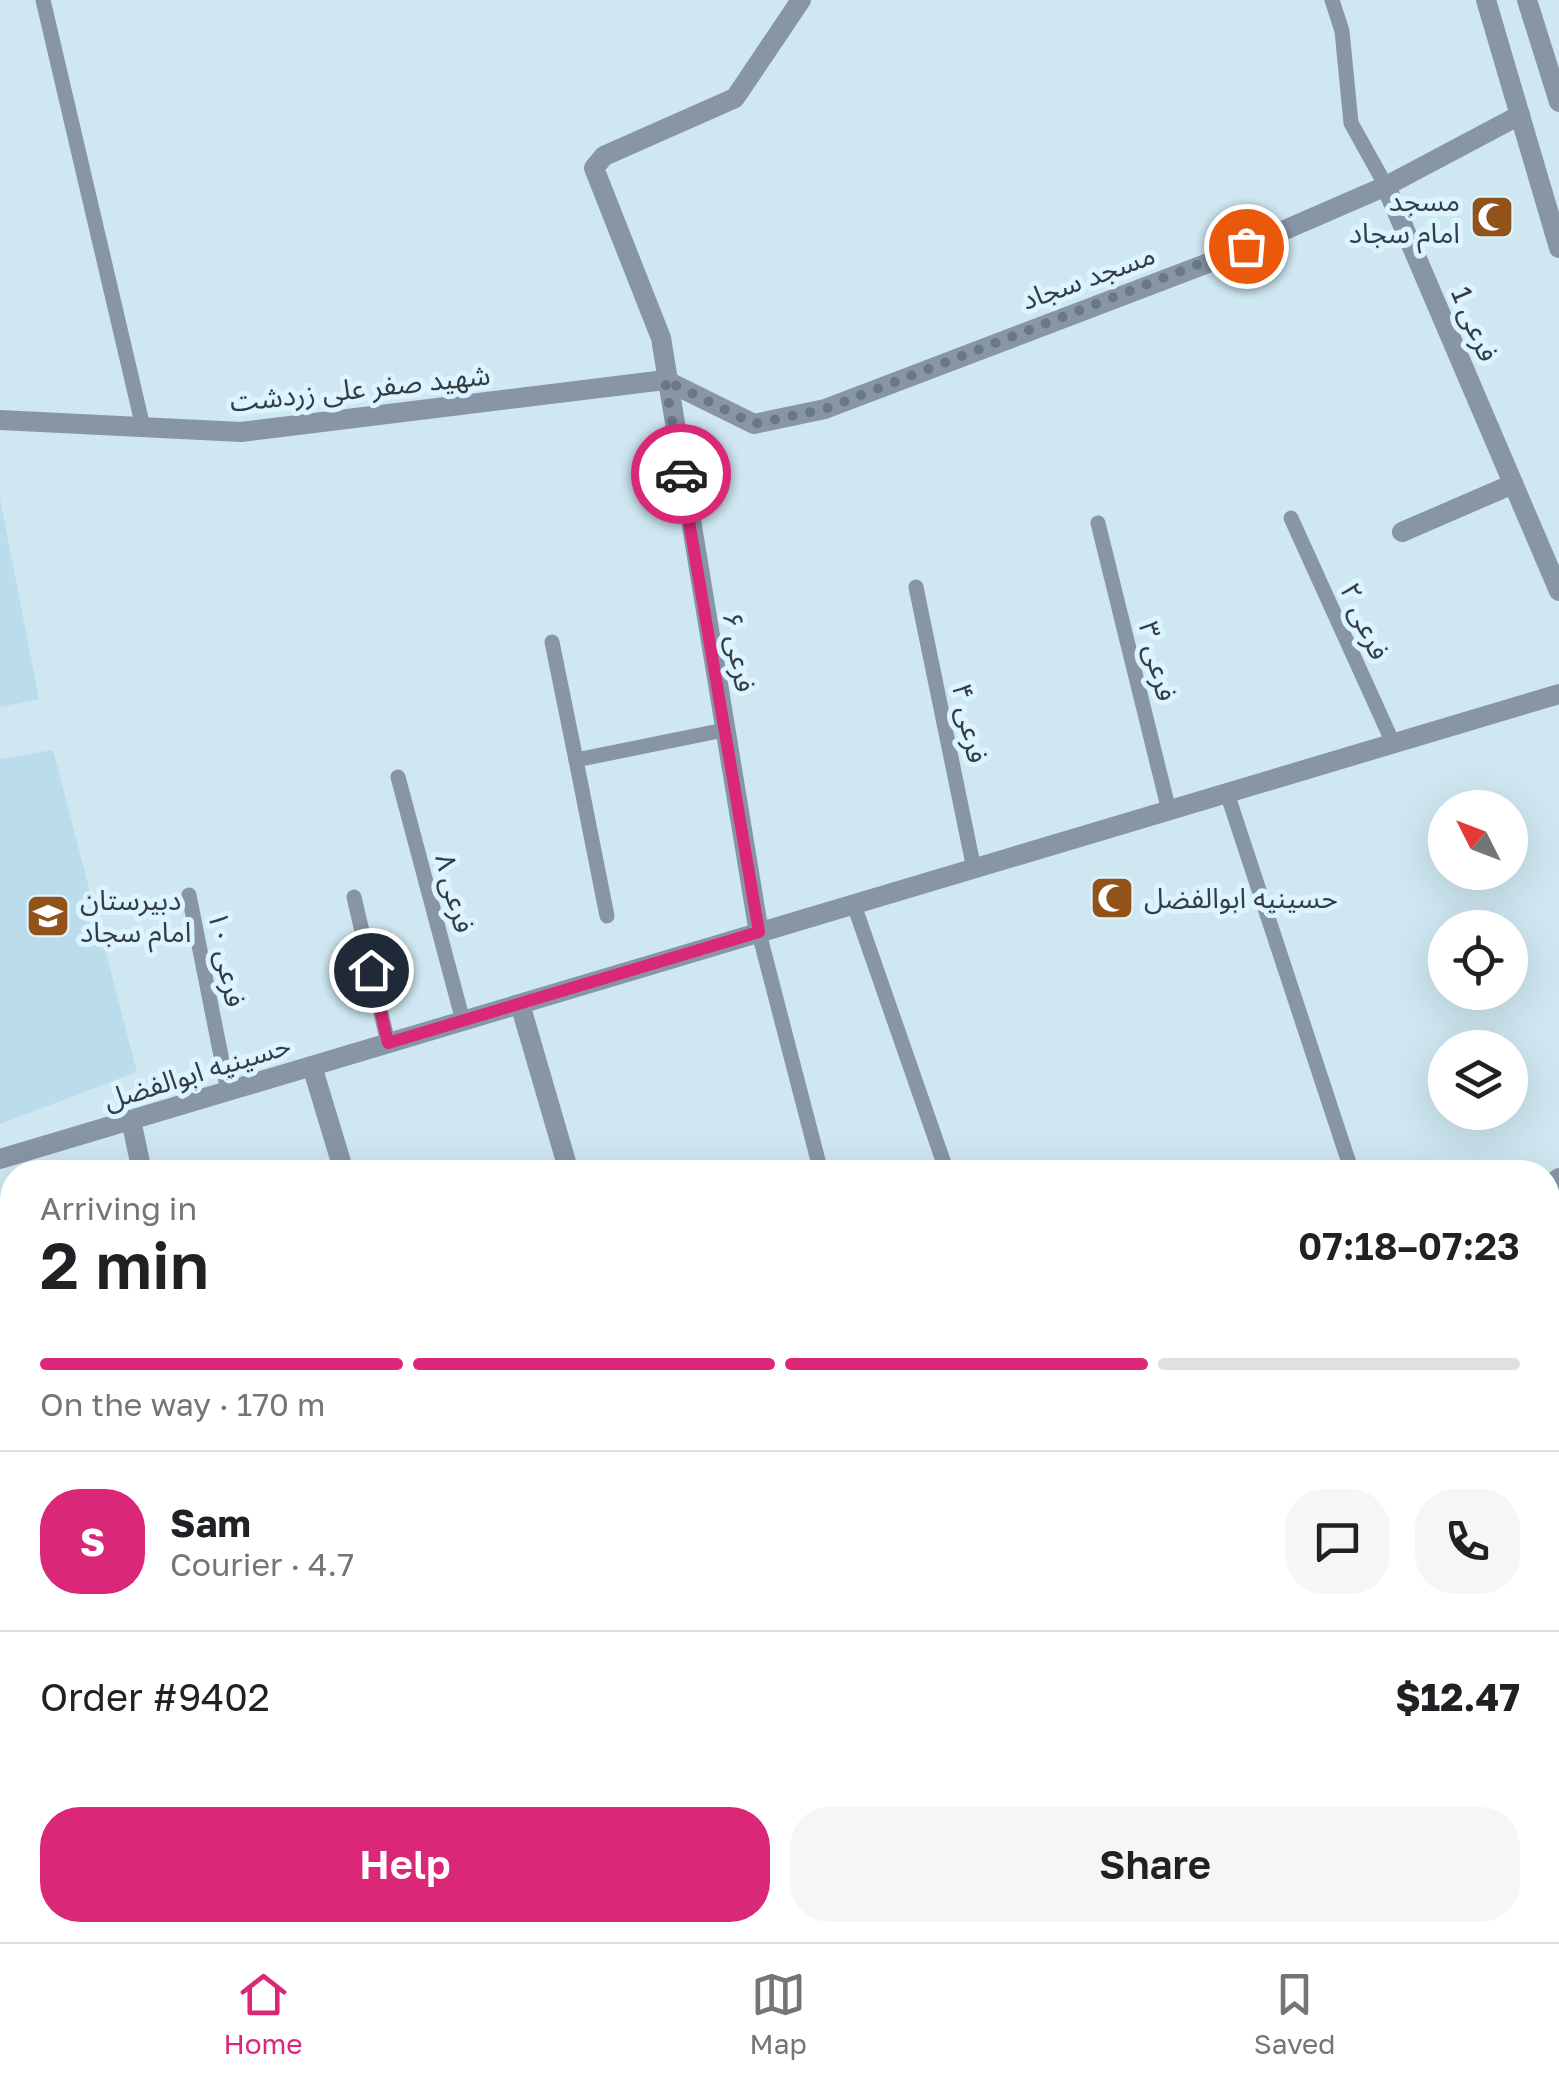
<!DOCTYPE html>
<meta charset="utf-8">
<style>
:root{--surface:#fff;--page:#f6f6f6;--text:#202124;--muted:#757577;--line:#e0e0e0;--accent:#db2777}
body{margin:0;font-family:"Golos Text","Noto Sans Arabic",sans-serif;background:var(--page);color:var(--text);height:100vh;display:flex;flex-direction:column;font-size:38px;white-space:nowrap}
*{box-sizing:border-box;margin:0}
p{font-size:32px;color:var(--muted)}
.icon{flex:none;width:55px;height:55px;fill:none;stroke:currentColor;stroke-width:2;stroke-linecap:round;stroke-linejoin:round}
.map{position:relative;flex:1;overflow:hidden}
.panel{position:absolute;left:0px;top:1160px;width:1560px;height:782px;display:flex;flex-direction:column;background:var(--surface);border-radius:40px 40px 0 0;box-shadow:0 10px 40px #0002}
.panel>*{flex:none}
.needle{width:65px;rotate:312deg}
.tools{position:absolute;left:1428px;top:790px;display:grid;gap:20px}
.tools a{display:grid;place-items:center;width:100px;height:100px;border-radius:50%;background:var(--surface);box-shadow:0 10px 40px #0002;font-size:50px}
.pin{position:absolute;display:grid;place-items:center;width:85px;height:85px;color:#fff;margin:-42px;border:5px solid #fff;border-radius:50%;box-shadow:0 2px 10px #0007}
.courier{position:absolute;display:grid;place-items:center;width:100px;height:100px;margin:-50px;border:8px solid #db2777;border-radius:50%;background:#fff;color:#222;box-shadow:0 2px 12px #0007}
.head em{font-style:normal;font-weight:600}
.head div{display:flex;flex-direction:column-reverse}
.head{display:flex;align-items:center;justify-content:space-between;height:170px;padding:0 40px}
h1{font-size:65px;font-weight:600;line-height:75px}
.bar{display:grid;grid-template-columns:repeat(4,1fr);gap:15px 10px;align-content:center;height:120px;padding:0 40px}
.bar i{height:12px;border-radius:8px;background:var(--line)}
.bar .on{background:var(--accent)}
.bar p{grid-column:span 4}
.line{display:flex;align-items:center;gap:25px;padding:0 40px;border-top:2px solid var(--line)}
.line div{flex:1}
.round{display:grid;place-items:center;flex:none;width:105px;height:105px;border-radius:40px;background:var(--page)}
.cta{display:flex;gap:20px;margin-top:auto;padding:20px 40px}
.cta a{flex:1;height:115px;border-radius:40px;background:var(--accent);color:#fff;font-size:40px;font-weight:600;line-height:115px;text-align:center}
.cta a+a{background:var(--page);color:var(--text)}
.menu{display:flex;justify-content:space-around;align-items:center;height:140px;border-top:2px solid var(--line);background:var(--surface);font-size:28px;color:var(--muted)}
.menu a{display:grid;justify-items:center;gap:5px}
.menu .on{color:var(--accent)}
.map>svg:first-child{display:block}
.built{fill:#bbddeb}
.lines{fill:none;stroke-linecap:round;stroke-linejoin:round}
.service{stroke:#8895a7;stroke-width:15}
.minor{stroke:#8895a7;stroke-width:20}
.tertiary{stroke:#8895a7;stroke-width:20}
.done{stroke:#6a797f;stroke-width:10;stroke-dasharray:0 18}
.route{stroke:#db2777;stroke-width:12}
.labels{text-anchor:middle;stroke-width:10;stroke-linejoin:round;paint-order:stroke}
.poi-label{font-size:28px;fill:#343e42;stroke:#dbf4ff;text-anchor:start}
.street-label{font-size:28px;fill:#343e42;stroke:#dbf4ff}
</style>
<div class="map">
<svg width="1559" height="1942" viewBox="0 0 1559 1942">
<rect width="100%" height="100%" fill="#cee7f1"/>
<g class="built">
<path d="M0,498l39,201 -39,8z"/>
<path d="M53,750l84,322 -137,52v-365z"/>
</g>
<g class="lines">
<g class="service">
<path d="M43,0l100,427"/>
<path d="M1332,0l10,31 9,92 35,63"/>
<path d="M1291,518l102,225"/>
<path d="M1098,523l71,288"/>
<path d="M916,587l58,282"/>
<path d="M552,642l24,118 148,-30"/>
<path d="M576,760l31,156"/>
<path d="M398,777l65,244"/>
<path d="M1227,793l125,379"/>
<path d="M189,895l39,196"/>
<path d="M354,897l34,146"/>
<path d="M854,905l93,267"/>
<path d="M759,933l62,239"/>
<path d="M0,1793l12,-2"/>
</g>
<g class="minor">
<path d="M1386,186l173,405"/>
<path d="M665,380l89,44 71,-15 386,-147 175,-76 134,-71"/>
<path d="M0,420l241,12 424,-52"/>
<path d="M1402,532l111,-48"/>
<path d="M759,933l-98,-595 -67,-170 10,-12 131,-58 66,-98"/>
<path d="M520,1004l49,168"/>
<path d="M312,1066l32,106"/>
<path d="M131,1120l11,52"/>
<path d="M0,1159l1559,-465"/>
<path d="M1548,1602l11,-3"/>
<path d="M1548,1804l11,-2"/>
<path d="M303,1930l3,12"/>
<path d="M1352,1930l5,12"/>
<path d="M577,1931l13,11"/>
<path d="M1039,1942l83,-12"/>
<path d="M1528,1942l24,-11"/>
</g>
<g class="tertiary">
<path d="M1486,0l73,248"/>
<path d="M1527,0l32,102"/>
<path d="M1548,1186l11,-8"/>
<path d="M0,1489l12,58"/>
<path d="M87,1930l1,12"/>
<path d="M563,1942l15,-12"/>
</g>
</g>
<g class="lines">
<path class="done" d="M681,474l-16,-94 89,44 71,-15 421,-163"/>
<path class="route" d="M371,970l17,73 371,-111 -78,-458"/>
</g>
<defs>
<symbol id="mosque-square" viewBox="-11 -11 22 22"><rect x="-9" y="-9" width="18" height="18" rx="4" fill="#92531a" stroke="#dbf4ff"/><path d="M3.5-4.9A6 6 0 1 0 3.5 4.9A5 5 0 1 1 3.5-4.9Z" fill="#fff"/></symbol>
<symbol id="school-square" viewBox="-11 -11 22 22"><rect x="-9" y="-9" width="18" height="18" rx="4" fill="#92531a" stroke="#dbf4ff"/><path d="M0-5L7-2L0 1L-7-2ZM-4 1L0 2.5L4 1V4Q0 6-4 4Z" fill="#fff"/></symbol>
</defs>
<g fill-rule="evenodd">
<use href="#mosque-square" x="1467" y="192" width="50" height="50"/>
<use href="#mosque-square" x="1087" y="873" width="50" height="50"/>
<use href="#school-square" x="23" y="891" width="50" height="50"/>
</g>
<g class="labels">
<g class="poi-label">
<text x="1460" y="211" text-anchor="end">مسجد<tspan x="1460" dy="32">امام سجاد</tspan></text>
<text x="1144" y="908">حسینیه ابوالفضل</text>
<text x="80" y="910">دبیرستان<tspan x="80" dy="32">امام سجاد</tspan></text>
</g>
<g class="street-label">
<text transform="translate(1088 277) rotate(-20)" y="10">مسجد سجاد</text>
<text transform="translate(1475 324) rotate(67)" y="10">فرعی 1</text>
<text transform="translate(360 388) rotate(-6)" y="10">شهید صفر علی زردشت</text>
<text transform="translate(1365 621) rotate(66)" y="10">فرعی ۲</text>
<text transform="translate(739 652) rotate(80)" y="10">فرعی ۶</text>
<text transform="translate(1158 661) rotate(76)" y="10">فرعی ۳</text>
<text transform="translate(970 723) rotate(78)" y="10">فرعی ۴</text>
<text transform="translate(455 893) rotate(75)" y="10">فرعی ۸</text>
<text transform="translate(227 959) rotate(79)" y="10">فرعی ۱۰</text>
<text transform="translate(197 1072) rotate(-17)" y="10">حسینیه ابوالفضل</text>
</g>
</g>
</svg>
<div class="tools">
<a><svg class="needle" viewBox="-14 -14 28 28"><path d="M0-13l5 13h-10z" fill="#e53935"/><path d="M0 13l5-13h-10z" fill="#757577"/></svg></a>
<a><svg class="icon" aria-label="locate" viewBox="0 0 24 24"><circle cx="12" cy="12" r="6"/><path d="M12 2v4M12 18v4M2 12h4M18 12h4"/></svg></a>
<a><svg class="icon" aria-label="layers" viewBox="0 0 24 24"><path d="M12 4l9 5-9 5-9-5zM3 14l9 5 9-5"/></svg></a>
</div>
<div class="pin" style="left:1246px;top:246px;background:#ea580c"><svg class="icon" aria-label="bag" viewBox="0 0 24 24"><path d="M5 8h14l-1 12H6zM9 8a3 3 0 0 1 6 0"/></svg></div>
<div class="pin" style="left:371px;top:970px;background:#1f2937"><svg class="icon" aria-label="home" viewBox="0 0 24 24"><path d="M3 11l9-7 9 7M6 9v11h12V9"/></svg></div>
<div class="courier" style="left:681px;top:474px"><svg class="icon" aria-label="car" viewBox="0 0 24 24"><path d="M5 17H2v-5l4-1 3-4h7l3 4 3 1v5h-3M9 17h6M6 11h13"/><circle cx="7" cy="17" r="2"/><circle cx="17" cy="17" r="2"/></svg></div>
<section class="panel">
<div class="head"><div><h1>2 min</h1><p>Arriving in</p></div><em>07:18–07:23</em></div>
<div class="bar"><i class="on"></i><i class="on"></i><i class="on"></i><i></i><p>On the way · 170 m</p></div>
<div class="line" style="height:180px"><b class="round" style="background:var(--accent);color:#fff">S</b><div><b>Sam</b><p>Courier · 4.7</p></div><a class="round"><svg class="icon" aria-label="chat" viewBox="0 0 24 24"><path d="M4 5h16v11H9l-5 4z"/></svg></a><a class="round"><svg class="icon" aria-label="phone" viewBox="0 0 24 24"><path d="M5 4h4l2 5-3 2q2 4 5 5l2-3 5 2v4C11 20 4 13 5 4z"/></svg></a></div>
<div class="line" style="height:130px"><div>Order #9402</div><b>$12.47</b></div>
<div class="cta"><a>Help</a><a>Share</a></div>
</section>
</div>
<nav class="menu">
<a class="on"><svg class="icon" aria-label="home" viewBox="0 0 24 24"><path d="M3 11l9-7 9 7M6 9v11h12V9"/></svg>Home</a>
<a><svg class="icon" aria-label="map" viewBox="0 0 24 24"><path d="M3 6l6-2 6 2 6-2v14l-6 2-6-2-6 2zM9 4v14M15 6v14"/></svg>Map</a>
<a><svg class="icon" aria-label="saved" viewBox="0 0 24 24"><path d="M7 4h10v16l-5-4-5 4z"/></svg>Saved</a>
</nav>
